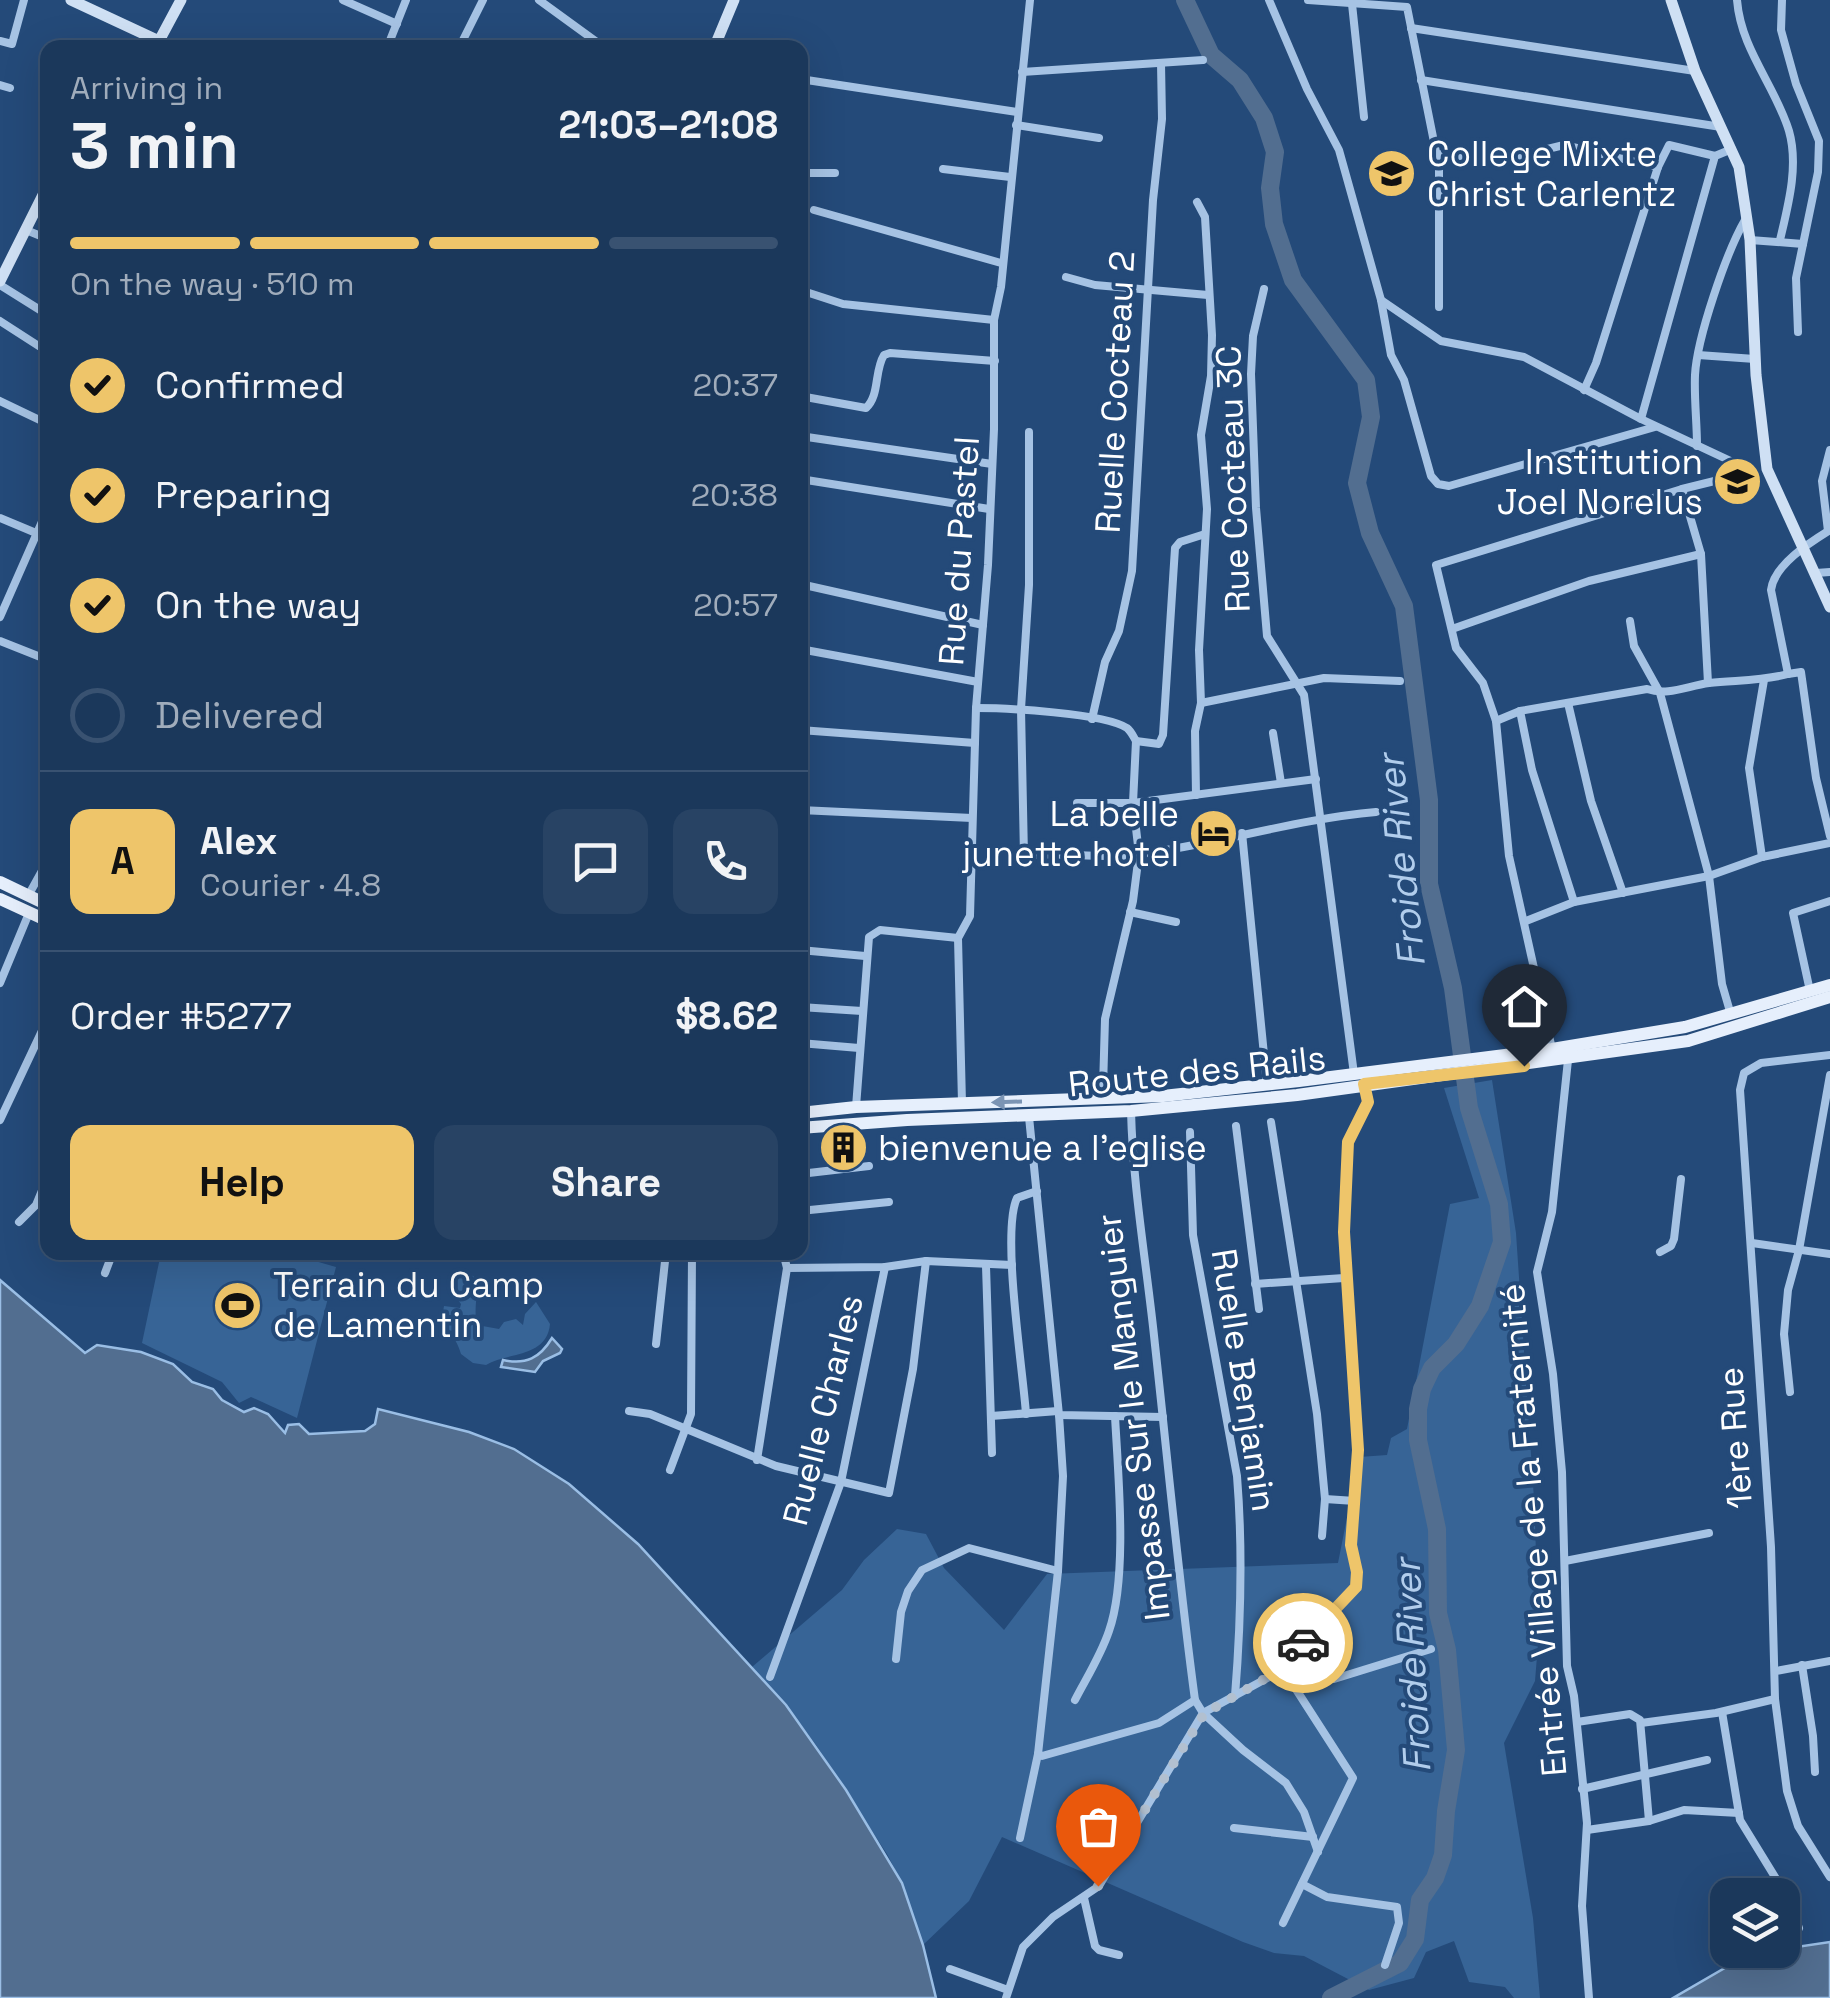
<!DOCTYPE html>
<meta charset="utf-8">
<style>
:root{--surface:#1b385b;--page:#284364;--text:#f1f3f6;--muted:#a0acbb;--line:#395271;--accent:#eec56a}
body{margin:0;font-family:"Space Grotesk",sans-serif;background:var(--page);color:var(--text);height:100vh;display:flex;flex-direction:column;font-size:38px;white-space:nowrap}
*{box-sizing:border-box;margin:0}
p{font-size:32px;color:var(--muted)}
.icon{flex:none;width:55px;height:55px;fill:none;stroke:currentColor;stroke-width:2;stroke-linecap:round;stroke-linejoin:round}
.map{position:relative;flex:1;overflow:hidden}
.sheet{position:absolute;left:40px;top:40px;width:768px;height:1220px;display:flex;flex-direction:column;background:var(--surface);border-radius:20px;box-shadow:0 10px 40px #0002,0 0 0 2px var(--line)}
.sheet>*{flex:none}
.fabs{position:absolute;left:1710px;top:1878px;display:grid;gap:20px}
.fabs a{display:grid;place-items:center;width:90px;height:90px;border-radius:20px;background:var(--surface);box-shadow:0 10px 40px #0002,0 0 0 2px var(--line);font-size:50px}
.pin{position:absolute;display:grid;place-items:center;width:85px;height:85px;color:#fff;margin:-102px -42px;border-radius:50% 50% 50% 0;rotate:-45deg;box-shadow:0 0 10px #0007}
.pin .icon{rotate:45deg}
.courier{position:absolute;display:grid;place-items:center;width:100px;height:100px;margin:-50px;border:8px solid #eec56a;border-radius:50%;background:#fff;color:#222;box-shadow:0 2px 12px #0007}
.summary em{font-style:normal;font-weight:700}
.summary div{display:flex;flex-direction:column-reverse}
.summary{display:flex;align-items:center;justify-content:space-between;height:170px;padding:0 30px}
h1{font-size:65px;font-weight:700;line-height:75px}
.bar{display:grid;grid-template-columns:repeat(4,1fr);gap:15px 10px;align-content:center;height:120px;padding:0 30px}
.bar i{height:12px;border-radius:8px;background:var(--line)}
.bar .on{background:var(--accent)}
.bar p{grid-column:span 4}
.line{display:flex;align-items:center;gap:25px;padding:0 30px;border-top:2px solid var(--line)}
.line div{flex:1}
.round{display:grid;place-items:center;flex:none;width:105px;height:105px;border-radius:20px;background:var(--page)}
ol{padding:0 30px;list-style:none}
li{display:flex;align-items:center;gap:30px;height:110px}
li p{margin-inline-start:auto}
li .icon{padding:10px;border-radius:50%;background:var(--accent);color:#111;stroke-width:4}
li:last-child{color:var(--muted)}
li i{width:55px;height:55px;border:5px solid var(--line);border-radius:50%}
.cta{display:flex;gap:20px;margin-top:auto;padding:20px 30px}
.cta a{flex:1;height:115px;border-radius:20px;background:var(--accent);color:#111;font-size:40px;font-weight:700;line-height:115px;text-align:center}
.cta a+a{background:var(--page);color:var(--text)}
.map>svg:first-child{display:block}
.green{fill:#376496}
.water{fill:#526e90;stroke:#9abee5;stroke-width:2.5}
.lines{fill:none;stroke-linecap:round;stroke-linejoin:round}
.river{stroke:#526e90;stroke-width:18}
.street{stroke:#a6c3e4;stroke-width:8}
.secondary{stroke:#cfe0f4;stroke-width:11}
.primary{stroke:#e6effc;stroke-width:12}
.oneway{fill:#7b94b4}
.done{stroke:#b2c0d0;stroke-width:10;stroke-dasharray:0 18}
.route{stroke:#eec56a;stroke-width:12}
.labels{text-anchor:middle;stroke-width:8;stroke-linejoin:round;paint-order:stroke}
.poi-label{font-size:35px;fill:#fff;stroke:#244a79;text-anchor:start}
.street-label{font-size:35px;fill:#fff;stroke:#244a79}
.water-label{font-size:38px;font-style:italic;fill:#b1cdec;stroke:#244a79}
</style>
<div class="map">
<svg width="1830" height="1998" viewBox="0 0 1830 1998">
<rect width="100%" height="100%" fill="#244a79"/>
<g class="green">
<path d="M1492,1080l24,153 18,266 5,133 -4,49 -31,62 29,175 7,80h-26l-9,-11 -36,-5 -15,-41 -28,11 -12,26 -45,12 -65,-34 -30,-3 -31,-11 -241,-105 -33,64 -46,44 -21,-62 -15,-29 -71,-109 -30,-40 -34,-38 90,-77 22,-30 33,-31 29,5 18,34 60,62 43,-56 291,-11 21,-106 28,-2 4,-17 16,-9 43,-225 29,-6 -35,-110z"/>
<path d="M161,1253h126l49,14 -39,151 -46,-21 -12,6 -17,-21 -80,-39z"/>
<path d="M468,1273l8,5c3,19 -3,27 1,47l22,4 5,-7 12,-3 7,6 2,-11 11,-12 14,22c-3,34 -43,28 -64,41l-13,-2 -12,-9c-4,-17 -21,-30 -17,-48l16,2 1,-4 -11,-14 9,-12z"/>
</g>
<g class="water">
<path d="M0,1280l85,73 12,-8 44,7 32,12 19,18 21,7 9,11 22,12 10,-4 14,6 17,19 3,-8 11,-1 10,10 56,-3 10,-7 3,-15 91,23 45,17 55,35 69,60 148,161 60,85 56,93 21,62 13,53h-936z"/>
<path d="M552,1338l10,11 -2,4 -17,8 -8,11 -34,-5 2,-7c23,5 37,-2 49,-22z"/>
<path d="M1830,1942v56h-157l76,-44z"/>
</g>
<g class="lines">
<path class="river" d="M1185,0l26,55 29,25 24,38 11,34 -5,36 4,36 19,56 73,100 5,37 -14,66 13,50 34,73 25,194v84l24,104 16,120 30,96 3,38 -22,64 -24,38 -24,24 -10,21 -4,20v31l19,89 1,84 9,37 9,100 -10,61 -3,44 -8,23 -15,22 -5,39 -15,24 -69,35"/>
<g class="street">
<path d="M343,0l54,24"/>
<path d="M539,0l66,48"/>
<path d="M1269,0l38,89 32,61 42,150 60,41 83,16 117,62 111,52"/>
<path d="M1308,0l99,7 32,160v140"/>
<path d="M1737,0c4,50 38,85 52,131 10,35 -1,75 -9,109"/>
<path d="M1782,0l-1,30 15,54 23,57 -1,31 -22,106 2,54"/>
<path d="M1352,4l12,113"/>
<path d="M1411,28l284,43"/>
<path d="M0,41l12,3 12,-44"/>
<path d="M387,48l19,-48"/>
<path d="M459,48l24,-48"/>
<path d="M1022,72l181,-12"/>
<path d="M800,79l217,33"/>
<path d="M1421,80l300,47"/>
<path d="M0,85l10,3"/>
<path d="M1016,125l83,13"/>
<path d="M1437,154l64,6 63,-15 94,22"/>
<path d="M943,169l67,8"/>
<path d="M800,173h35"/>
<path d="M814,210l187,53"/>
<path d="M26,230l22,9"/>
<path d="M1750,240l53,4"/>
<path d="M1066,277l29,8 113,10"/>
<path d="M0,285l48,30"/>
<path d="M1264,289l-11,47 -2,38 5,134 11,128 37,59 50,379"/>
<path d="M800,290l43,14 151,16"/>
<path d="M1381,300l10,55 13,25 27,96 7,8 11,2 206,-59"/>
<path d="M0,321l48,31"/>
<path d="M1698,355l57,4"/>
<path d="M1584,390l12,-27 62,-196 11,-22 46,11"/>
<path d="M800,396l66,12c14,-13 8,-37 18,-53l6,-2 105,8"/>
<path d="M0,401l48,23"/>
<path d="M1641,419l74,-263 17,-7"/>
<path d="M1029,432v153l-8,124 3,147c39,-5 77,4 116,-2 79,-10 156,-35 236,-42"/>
<path d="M800,436l192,28"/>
<path d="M1697,446c0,-23 -3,-47 -2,-71 2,-37 31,-122 50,-155"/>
<path d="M800,479l189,30"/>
<path d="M1682,489l19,65 7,129"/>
<path d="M0,518l48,20"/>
<path d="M1830,530c-21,13 -56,35 -59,60l17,84 13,-2 15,106 14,58"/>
<path d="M1828,531l-6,-50 8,-31"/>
<path d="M1816,573l14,-1"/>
<path d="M800,584l183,41"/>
<path d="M0,617l48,-109"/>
<path d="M1630,621l4,25 26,47 49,183 13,108 9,31"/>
<path d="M1452,629l137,-48 112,-27"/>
<path d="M0,641l48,19"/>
<path d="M800,649l178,33"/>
<path d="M1201,703l123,-25 76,3"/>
<path d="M1568,703l23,98 32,92"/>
<path d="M976,708c29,0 128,5 151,20 4,3 6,8 9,13l23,3 4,-9 12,-187 5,-6 25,-8"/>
<path d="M1520,711l12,59 42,132"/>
<path d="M1092,719l13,-57 14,-31 13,-60 21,-371 9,-81 -1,-56"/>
<path d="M1496,721l24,-10 127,-22c21,7 40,-3 62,-6 27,-3 53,-2 79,-9"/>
<path d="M800,730l175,13"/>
<path d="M1273,733l8,50"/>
<path d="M1196,795l-1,-64 6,-28 -2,-53 8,-141 -6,-74 10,-59 1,-41 -7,-118 -8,-15"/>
<path d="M1077,803h56l183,-24"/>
<path d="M800,810l172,8"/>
<path d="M1242,833l25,252"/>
<path d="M1762,857l-13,-89 15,-88"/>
<path d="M28,896l20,-36"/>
<path d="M1130,912l46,10"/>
<path d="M1526,921l48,-19 135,-26 53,-19 68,-14"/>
<path d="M800,950l65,6"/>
<path d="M0,983l29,-70"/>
<path d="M1810,991l-17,-78 37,-12"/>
<path d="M800,1007l62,4"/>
<path d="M800,1043l59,5"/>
<path d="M1552,1049l-43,-193 -13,-135 -13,-38 -27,-35 -20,-83 246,-76 73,-18"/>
<path d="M1830,1055l-69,8 -17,10 -4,17 31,457 4,152 12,92 11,35 32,51"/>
<path d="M1568,1060l-16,152 -15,60 16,102 9,98 5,194 7,30 13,127 -5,83 7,92"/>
<path d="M1109,1098l-6,-10 2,-69 28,-118 6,-47 -6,-51 3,-62"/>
<path d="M962,1103l-4,-165 12,-22 6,-208 12,-143 6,-136v-109l7,-33 29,-287"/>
<path d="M856,1107l13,-170 11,-7 78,8"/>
<path d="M1131,1111c2,79 16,155 24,234 13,118 24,237 40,355l8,13 40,37 43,33 18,29 14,40"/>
<path d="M1029,1117l30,298 104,2"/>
<path d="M0,1120l48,-102"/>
<path d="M1271,1122l46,292 8,85 -3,37"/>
<path d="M1236,1126l23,183"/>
<path d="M1190,1132l3,103 44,241c6,74 4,146 -2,220"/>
<path d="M800,1174l69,-8"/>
<path d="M800,1211l89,-9"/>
<path d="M19,1222l17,-17 12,-29"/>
<path d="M1752,1243l78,11"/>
<path d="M1660,1252l11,-6 3,-7 7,-60"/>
<path d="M986,1266l6,187"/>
<path d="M787,1268l98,-1 41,-6 86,4"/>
<path d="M105,1273l8,-21"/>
<path d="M1255,1284l89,-6"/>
<path d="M656,1344l10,-92"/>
<path d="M1790,1392l-6,-58 4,-44 11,-40 31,-175"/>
<path d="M629,1411l21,3 126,52 113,27 24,-124 13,-108"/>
<path d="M1026,1414c-3,-44 -25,-182 -9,-216l20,-7"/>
<path d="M1059,1415l4,61 -5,95 -20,183 4,2 117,-33 36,-23"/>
<path d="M991,1416l67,-5"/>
<path d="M757,1460l30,-192 -4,-16"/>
<path d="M670,1470l21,-56 1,-162"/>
<path d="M1325,1499l30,2"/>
<path d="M1565,1561l144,-28"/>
<path d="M1301,1645l20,29 13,5 97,-30"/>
<path d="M896,1659l5,-47 7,-21 14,-21 47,-22 89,23"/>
<path d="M1802,1665l11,71 2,36"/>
<path d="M1281,1666l72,112 -70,145"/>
<path d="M1776,1671l54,-10"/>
<path d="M770,1677l71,-195 44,-215"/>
<path d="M1075,1700c12,-23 26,-45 34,-69 19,-54 9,-157 6,-215"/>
<path d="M1722,1712l18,108 46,75 13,33"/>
<path d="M1577,1722l53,-8 10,6 9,101"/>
<path d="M1641,1723l75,-10 59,-14"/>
<path d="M1582,1789l125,-29"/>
<path d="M1234,1828l79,9"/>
<path d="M1587,1830l62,-9 35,-11 55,3"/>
<path d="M1020,1838l18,-84"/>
<path d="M1302,1884l25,13 70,10 2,16 -14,42"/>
<path d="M1084,1898l11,48 4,4 20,5"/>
<path d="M950,1969l58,21"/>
<path d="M1006,1998l17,-51 30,-30 46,-31 104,-173 70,-38 82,-88 2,-16 -6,-26 7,-95 -14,-218 4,-90 21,-40 -6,-18"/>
</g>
<g class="secondary">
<path d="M71,0l88,41"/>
<path d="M1671,0l24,71 44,96 11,73 6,135 11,94 63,138"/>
<path d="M152,48l7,-7 22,-41"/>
<path d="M714,48l20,-48"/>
<path d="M0,281l48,-96"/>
</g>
<g class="primary">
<path d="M0,882l48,23"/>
<path d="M0,899l48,22"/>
<path d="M800,1113l56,-6 307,-11 136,-15 253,-32 133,-22 145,-42"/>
<path d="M800,1128l107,-8 224,-9 166,-16 391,-54 142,-44"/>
</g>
</g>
<defs><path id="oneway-solid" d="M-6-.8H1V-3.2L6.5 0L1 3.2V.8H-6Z" transform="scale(2.5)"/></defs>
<use class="oneway" href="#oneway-solid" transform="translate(1007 1102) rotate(178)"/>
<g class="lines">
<path class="done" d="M1098,1886l106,-172 69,-40 30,-31"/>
<path class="route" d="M1303,1643l53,-56 1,-15 -6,-27 7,-95 -14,-218 4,-90 20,-40 -4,-18 160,-18"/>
</g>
<defs>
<symbol id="school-disc" viewBox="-11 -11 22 22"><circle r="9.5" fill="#eec56a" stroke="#244a79"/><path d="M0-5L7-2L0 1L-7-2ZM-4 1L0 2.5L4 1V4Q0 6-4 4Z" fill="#111"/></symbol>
<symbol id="hotel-disc" viewBox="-11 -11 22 22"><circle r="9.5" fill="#eec56a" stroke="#244a79"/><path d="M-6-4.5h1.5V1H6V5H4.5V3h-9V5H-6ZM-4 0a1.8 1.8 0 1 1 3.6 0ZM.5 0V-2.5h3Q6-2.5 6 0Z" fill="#111"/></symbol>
<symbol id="building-disc" viewBox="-11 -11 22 22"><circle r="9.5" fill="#eec56a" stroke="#244a79"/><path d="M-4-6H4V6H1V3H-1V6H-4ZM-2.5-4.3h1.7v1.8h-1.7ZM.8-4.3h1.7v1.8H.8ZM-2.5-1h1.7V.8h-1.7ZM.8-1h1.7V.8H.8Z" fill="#111"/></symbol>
<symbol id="stadium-disc" viewBox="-11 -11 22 22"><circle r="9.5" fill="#eec56a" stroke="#244a79"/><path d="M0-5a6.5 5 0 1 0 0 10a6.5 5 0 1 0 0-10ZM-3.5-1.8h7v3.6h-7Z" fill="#111"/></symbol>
</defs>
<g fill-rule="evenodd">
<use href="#school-disc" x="1364" y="146" width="55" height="55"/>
<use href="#school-disc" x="1710" y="454" width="55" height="55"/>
<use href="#hotel-disc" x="1186" y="806" width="55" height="55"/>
<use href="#building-disc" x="816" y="1120" width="55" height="55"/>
<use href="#stadium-disc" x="210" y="1278" width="55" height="55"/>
</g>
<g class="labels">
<g class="poi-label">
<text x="1427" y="166">College Mixte<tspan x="1427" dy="40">Christ Carlentz</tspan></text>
<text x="1703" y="474" text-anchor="end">Institution<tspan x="1703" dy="40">Joel Norelus</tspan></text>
<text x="1179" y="826" text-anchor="end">La belle<tspan x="1179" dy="40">junette hotel</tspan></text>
<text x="878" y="1160">bienvenue a l'eglise</text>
<text x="273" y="1297">Terrain du Camp<tspan x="273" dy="40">de Lamentin</tspan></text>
</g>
<g class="street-label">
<text transform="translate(1115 392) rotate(-87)" y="12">Ruelle Cocteau 2</text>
<text transform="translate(1233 479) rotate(-92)" y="12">Rue Cocteau 3C</text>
<text transform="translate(959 551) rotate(-86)" y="12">Rue du Pastel</text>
<text transform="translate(1197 1071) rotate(-6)" y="12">Route des Rails</text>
<text transform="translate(1244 1380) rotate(81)" y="12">Ruelle Benjamin</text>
<text transform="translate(823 1410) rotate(-76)" y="12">Ruelle Charles</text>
<text transform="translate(1133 1417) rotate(-97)" y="12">Impasse Sur le Manguier</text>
<text transform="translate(1735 1438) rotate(-94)" y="12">1ère Rue</text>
<text transform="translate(1533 1530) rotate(-95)" y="12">Entrée Village de la Fraternité</text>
</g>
<g class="water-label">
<text transform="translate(1401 861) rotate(-96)" y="13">Froide River</text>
<text transform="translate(1412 1666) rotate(-93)" y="13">Froide River</text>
</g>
</g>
</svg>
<div class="fabs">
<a><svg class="icon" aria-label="layers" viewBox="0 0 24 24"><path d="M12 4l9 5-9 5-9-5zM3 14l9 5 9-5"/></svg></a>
</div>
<div class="pin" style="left:1098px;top:1886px;background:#ea580c"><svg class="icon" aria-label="bag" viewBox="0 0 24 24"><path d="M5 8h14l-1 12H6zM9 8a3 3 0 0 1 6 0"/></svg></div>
<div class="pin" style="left:1524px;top:1066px;background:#1f2937"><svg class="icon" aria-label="home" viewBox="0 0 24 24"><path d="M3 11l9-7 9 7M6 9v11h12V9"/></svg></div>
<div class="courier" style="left:1303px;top:1643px"><svg class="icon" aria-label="car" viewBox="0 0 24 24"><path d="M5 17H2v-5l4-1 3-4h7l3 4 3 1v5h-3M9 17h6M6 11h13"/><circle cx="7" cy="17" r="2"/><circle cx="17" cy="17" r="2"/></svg></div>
<section class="sheet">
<div class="summary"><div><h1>3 min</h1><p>Arriving in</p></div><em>21:03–21:08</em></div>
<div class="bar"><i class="on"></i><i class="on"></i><i class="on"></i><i></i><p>On the way · 510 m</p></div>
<ol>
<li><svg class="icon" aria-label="check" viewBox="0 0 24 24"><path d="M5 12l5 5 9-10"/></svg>Confirmed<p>20:37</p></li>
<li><svg class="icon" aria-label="check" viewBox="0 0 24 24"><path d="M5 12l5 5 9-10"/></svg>Preparing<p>20:38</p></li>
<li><svg class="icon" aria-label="check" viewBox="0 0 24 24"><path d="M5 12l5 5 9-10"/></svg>On the way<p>20:57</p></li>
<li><i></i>Delivered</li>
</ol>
<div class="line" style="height:180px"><b class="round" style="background:var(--accent);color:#111">A</b><div><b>Alex</b><p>Courier · 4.8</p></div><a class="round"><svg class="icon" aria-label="chat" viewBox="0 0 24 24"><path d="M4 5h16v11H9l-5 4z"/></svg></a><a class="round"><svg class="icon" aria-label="phone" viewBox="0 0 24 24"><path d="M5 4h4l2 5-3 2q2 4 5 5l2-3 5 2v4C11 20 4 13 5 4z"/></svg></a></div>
<div class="line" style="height:130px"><div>Order #5277</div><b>$8.62</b></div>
<div class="cta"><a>Help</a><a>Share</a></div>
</section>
</div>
